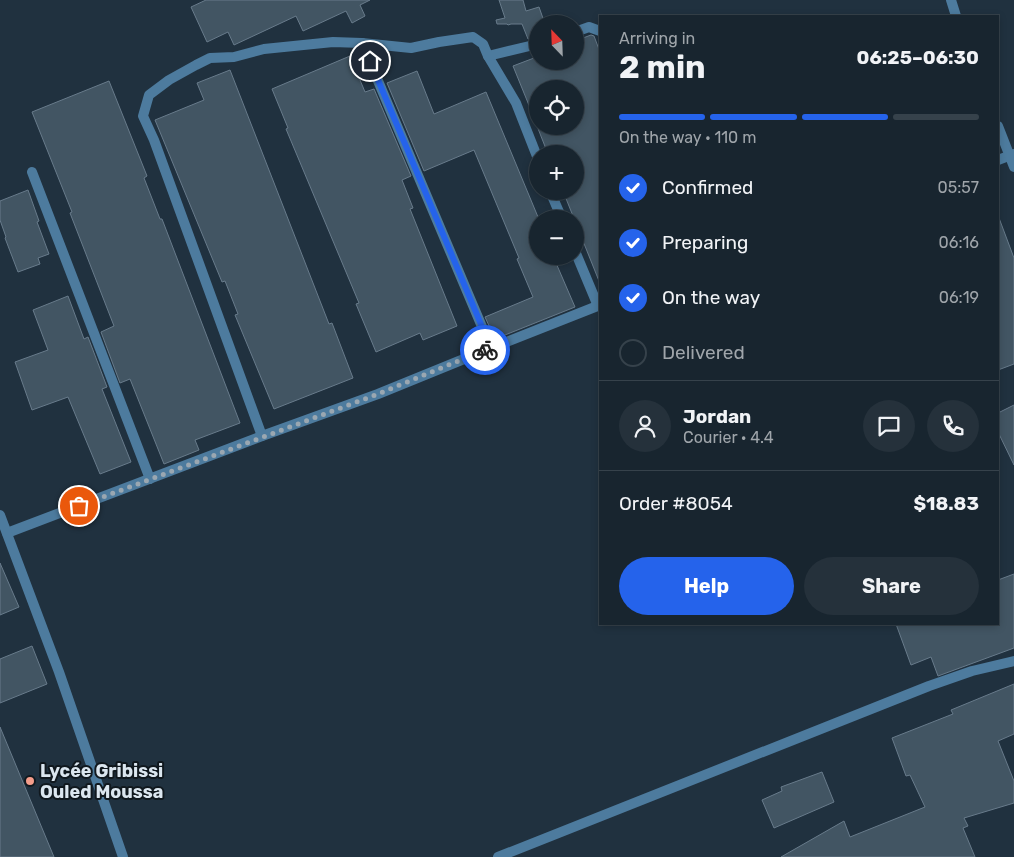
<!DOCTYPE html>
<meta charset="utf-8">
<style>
:root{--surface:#18252f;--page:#25313b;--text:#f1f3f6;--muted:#9fa5aa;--line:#36424b;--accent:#2563eb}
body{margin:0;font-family:Rubik,sans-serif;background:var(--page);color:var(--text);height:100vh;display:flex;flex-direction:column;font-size:19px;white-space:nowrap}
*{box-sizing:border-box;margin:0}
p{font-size:16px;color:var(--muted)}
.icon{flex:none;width:28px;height:28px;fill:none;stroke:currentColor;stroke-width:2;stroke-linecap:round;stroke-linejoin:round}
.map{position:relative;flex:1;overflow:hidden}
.sheet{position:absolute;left:599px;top:15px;width:400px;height:610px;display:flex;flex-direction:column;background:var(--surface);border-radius:0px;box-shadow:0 2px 8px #0003,0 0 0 1px var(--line)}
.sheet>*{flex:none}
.needle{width:32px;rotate:337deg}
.controls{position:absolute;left:529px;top:15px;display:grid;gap:10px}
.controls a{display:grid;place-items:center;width:55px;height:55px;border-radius:50%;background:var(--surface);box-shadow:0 2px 8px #0003,0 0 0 1px var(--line);font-size:25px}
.pin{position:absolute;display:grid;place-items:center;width:42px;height:42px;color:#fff;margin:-21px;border:2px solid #fff;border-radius:50%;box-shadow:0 1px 5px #0007}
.courier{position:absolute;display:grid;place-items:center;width:50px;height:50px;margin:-25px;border:4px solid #2563eb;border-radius:50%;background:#fff;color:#222;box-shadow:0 1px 6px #0007}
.overview em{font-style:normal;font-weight:700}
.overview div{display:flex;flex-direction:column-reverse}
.overview{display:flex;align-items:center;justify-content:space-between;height:85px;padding:0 20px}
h1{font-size:32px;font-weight:700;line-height:38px}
.bar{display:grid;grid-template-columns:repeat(4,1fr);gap:8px 5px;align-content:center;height:60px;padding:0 20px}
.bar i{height:6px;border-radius:4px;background:var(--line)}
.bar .active{background:var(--accent)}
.bar p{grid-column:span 4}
.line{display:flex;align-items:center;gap:12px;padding:0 20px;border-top:1px solid var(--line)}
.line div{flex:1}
.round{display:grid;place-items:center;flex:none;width:52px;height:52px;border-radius:26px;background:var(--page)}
ol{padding:0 20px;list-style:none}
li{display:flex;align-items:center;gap:15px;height:55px}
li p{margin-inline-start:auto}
li .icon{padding:5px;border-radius:50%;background:var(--accent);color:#fff;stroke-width:4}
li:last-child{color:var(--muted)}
li i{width:28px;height:28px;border:2px solid var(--line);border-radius:50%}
.primary-button{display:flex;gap:10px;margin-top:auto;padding:10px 20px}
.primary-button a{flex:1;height:58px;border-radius:30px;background:var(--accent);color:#fff;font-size:20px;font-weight:700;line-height:58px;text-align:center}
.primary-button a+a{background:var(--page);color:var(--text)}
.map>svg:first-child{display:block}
.building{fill:#425563;stroke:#687b8b}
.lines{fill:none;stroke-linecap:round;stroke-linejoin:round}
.minor{stroke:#4d7b9e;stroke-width:10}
.tertiary{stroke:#4d7b9e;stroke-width:10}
.done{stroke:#9aa7b1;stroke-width:5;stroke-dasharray:0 9}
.route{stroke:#2563eb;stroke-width:6}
.poi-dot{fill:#f49d8b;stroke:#10181e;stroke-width:2}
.labels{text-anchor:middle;stroke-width:4;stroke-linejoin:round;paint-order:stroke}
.poi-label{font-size:18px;font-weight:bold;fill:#dbe6ef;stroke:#10181e;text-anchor:start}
</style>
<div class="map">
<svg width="1014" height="857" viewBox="0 0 1014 857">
<rect width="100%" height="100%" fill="#20313f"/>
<g class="building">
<path d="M206,0h164l-10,5 5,11 -13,7 -6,-12 -43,20 -7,-15 -62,29 -6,-13 -21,10 -16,-35z"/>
<path d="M499,0h24l3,11 13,-4 6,17h-7v13l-10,2 -6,-15h-11l-3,1 -1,-1h-10l-1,-4 9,-2z"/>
<path d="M591,35l3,1 6,16 -1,229 -36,-90h12v-37h-27l-11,-28h38v-37h-37l-1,36 -24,-59 21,-8 -2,-6 6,-1v10h37v-20z"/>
<path d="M350,56l15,36 9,-3 37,87 -9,4 11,28 -3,1 47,117 -34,14 -3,-7 -44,19 -20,-48 3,-1 -73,-174 2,-1 -16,-39z"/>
<path d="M230,70l99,254 3,-1 21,55 -79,31 -39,-94 3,-1 -13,-33 -3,1 -67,-162 49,-20 -7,-17z"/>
<path d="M417,71l17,43 52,-22 52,125v39h15l22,51 -80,32 -10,-22 48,-20 -16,-38 2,-1 -45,-108 -50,21 -37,-88z"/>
<path d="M109,81l38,95 -3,2 16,41h2l78,204 -45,17 4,10 -35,14 -34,-85 -10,4 -19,-51 13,-6 -44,-113 2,-1 -40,-100z"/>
<path d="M28,190l11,31 -2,1 12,32 -11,4 2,6 -22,8 -13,-34 1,-1 -6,-17v-19z"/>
<path d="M998,218h1l15,40v106l-16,6z"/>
<path d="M68,296l16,43 4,-2 19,50 -5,2 29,73 -31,12 -32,-77 -36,13 -17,-48 33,-12 -15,-40z"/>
<path d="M1014,405v60l-16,-33v-19z"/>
<path d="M0,563l19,44 -19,8z"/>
<path d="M1014,574v74l-76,28 -7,-19 -20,8 -15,-41h102v-44z"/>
<path d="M32,646l15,38 -47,19v-44z"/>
<path d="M1014,684v50l-16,7 16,40v22l-50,15 4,8 -5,2 12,29h-194l63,-36 6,16 75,-30 -15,-32 -4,1 -14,-38 61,-24 -2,-4z"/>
<path d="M0,727l54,130h-54z"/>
<path d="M822,772l12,30 -60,26 -12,-28 20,-9 -1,-4z"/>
</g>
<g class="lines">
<g class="minor">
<path d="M575,32l14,-5 11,4"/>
<path d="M362,43l129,305"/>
<path d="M488,56l28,47 22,56"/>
<path d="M998,160l16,-6"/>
<path d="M32,172l118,307"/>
<path d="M550,191l12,28"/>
<path d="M575,251l23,55"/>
<path d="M262,436l-108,-296 -11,-24 6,-21 20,-15 27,-15 14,-7 24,-1 30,-8 69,-7 29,1 49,5 28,-6 34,-5 10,7 5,12 50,-12"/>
<path d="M7,533l255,-97 116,-42 113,-46 109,-43"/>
</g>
<g class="tertiary">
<path d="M951,0l5,16"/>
<path d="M998,126l16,41"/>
<path d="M0,515l59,157 64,185"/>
<path d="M498,857l431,-171 43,-15 42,-10"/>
</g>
</g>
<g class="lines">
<path class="done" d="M79,506l299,-112 107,-44"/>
<path class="route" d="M370,61l121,287 -6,2"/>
</g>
<circle class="poi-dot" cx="30" cy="781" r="5"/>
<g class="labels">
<g class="poi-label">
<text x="40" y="777">Lycée Gribissi<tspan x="40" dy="21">Ouled Moussa</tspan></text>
</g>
</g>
</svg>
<div class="controls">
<a><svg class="needle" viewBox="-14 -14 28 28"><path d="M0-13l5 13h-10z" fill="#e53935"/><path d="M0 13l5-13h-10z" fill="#9fa5aa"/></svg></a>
<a><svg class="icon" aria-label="locate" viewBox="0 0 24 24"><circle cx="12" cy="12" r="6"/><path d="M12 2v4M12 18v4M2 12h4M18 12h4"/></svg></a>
<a>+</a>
<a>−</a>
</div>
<div class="pin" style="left:79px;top:506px;background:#ea580c"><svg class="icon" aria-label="bag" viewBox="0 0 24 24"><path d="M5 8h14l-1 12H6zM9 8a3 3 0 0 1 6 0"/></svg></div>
<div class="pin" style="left:370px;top:61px;background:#1f2937"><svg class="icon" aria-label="home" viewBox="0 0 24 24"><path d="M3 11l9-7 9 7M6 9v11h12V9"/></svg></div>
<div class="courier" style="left:485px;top:350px"><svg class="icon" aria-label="bike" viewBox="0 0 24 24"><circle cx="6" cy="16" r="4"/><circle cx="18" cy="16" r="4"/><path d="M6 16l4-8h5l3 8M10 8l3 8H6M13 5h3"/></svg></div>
<section class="sheet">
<div class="overview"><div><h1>2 min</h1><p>Arriving in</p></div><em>06:25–06:30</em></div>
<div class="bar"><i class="active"></i><i class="active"></i><i class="active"></i><i></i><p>On the way · 110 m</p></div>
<ol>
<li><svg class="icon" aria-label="check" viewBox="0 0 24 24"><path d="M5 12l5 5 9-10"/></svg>Confirmed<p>05:57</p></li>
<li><svg class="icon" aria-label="check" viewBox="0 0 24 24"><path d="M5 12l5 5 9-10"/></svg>Preparing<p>06:16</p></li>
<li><svg class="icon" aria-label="check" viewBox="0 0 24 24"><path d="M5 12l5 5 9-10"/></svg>On the way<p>06:19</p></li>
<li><i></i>Delivered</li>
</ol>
<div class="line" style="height:90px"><a class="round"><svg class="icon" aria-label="person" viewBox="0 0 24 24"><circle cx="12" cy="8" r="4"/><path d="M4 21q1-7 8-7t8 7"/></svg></a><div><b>Jordan</b><p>Courier · 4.4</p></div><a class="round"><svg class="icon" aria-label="chat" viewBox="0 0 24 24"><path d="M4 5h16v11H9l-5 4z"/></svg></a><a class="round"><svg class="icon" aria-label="phone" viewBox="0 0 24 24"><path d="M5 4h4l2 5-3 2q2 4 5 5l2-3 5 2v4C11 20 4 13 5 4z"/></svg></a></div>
<div class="line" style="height:65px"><div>Order #8054</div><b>$18.83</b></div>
<div class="primary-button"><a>Help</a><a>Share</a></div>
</section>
</div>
